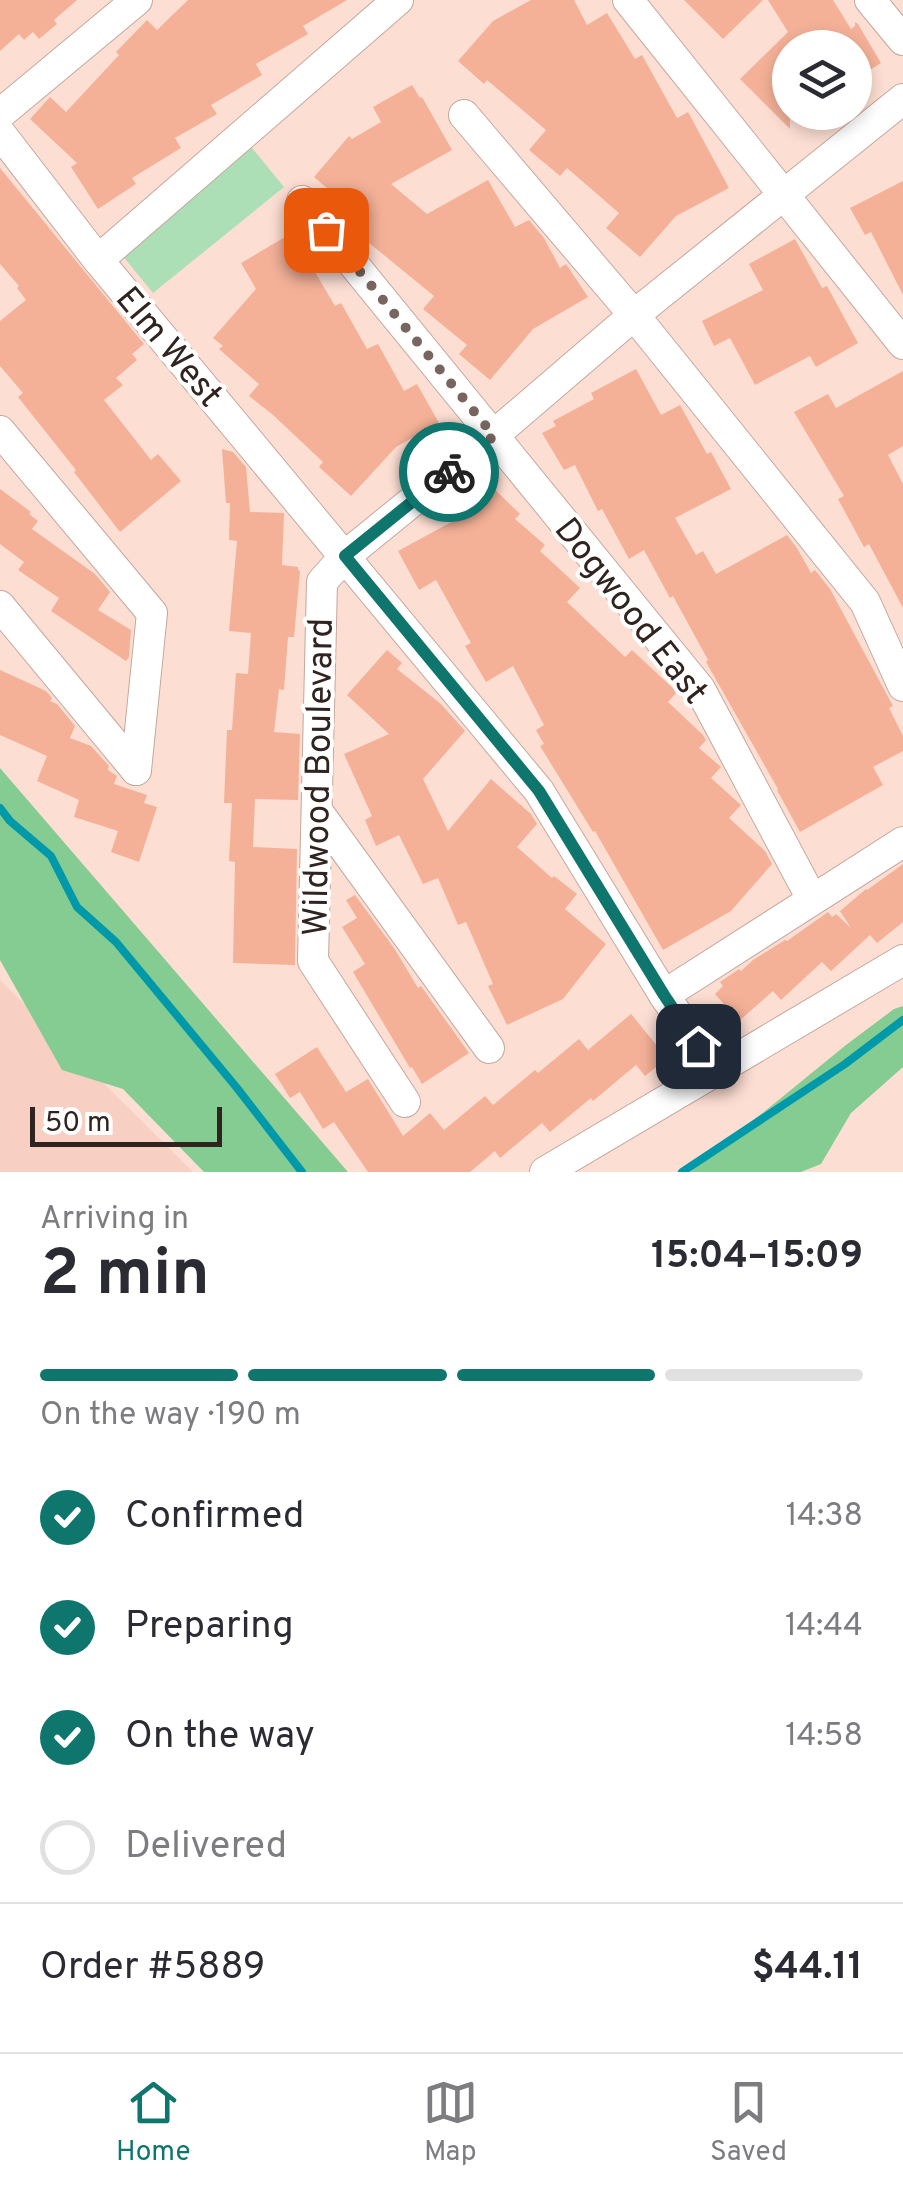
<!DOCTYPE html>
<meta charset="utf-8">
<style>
:root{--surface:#fff;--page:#f2f2f3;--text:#2b2b33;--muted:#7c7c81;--line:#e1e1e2;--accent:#0f766e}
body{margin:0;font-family:Overpass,sans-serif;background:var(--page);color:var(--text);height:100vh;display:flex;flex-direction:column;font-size:38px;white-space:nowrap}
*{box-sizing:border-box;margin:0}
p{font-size:32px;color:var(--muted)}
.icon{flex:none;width:55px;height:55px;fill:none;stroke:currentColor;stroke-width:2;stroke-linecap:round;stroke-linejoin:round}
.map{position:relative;height:1172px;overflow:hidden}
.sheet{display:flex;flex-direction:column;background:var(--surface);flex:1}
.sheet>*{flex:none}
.buttons{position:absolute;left:772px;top:30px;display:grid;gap:20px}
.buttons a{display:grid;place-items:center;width:100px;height:100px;border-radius:50%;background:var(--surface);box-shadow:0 5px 15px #0003;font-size:50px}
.scale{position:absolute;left:30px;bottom:25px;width:192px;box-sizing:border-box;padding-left:10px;border:5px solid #302420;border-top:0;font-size:28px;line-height:35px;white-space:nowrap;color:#302420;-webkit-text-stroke:8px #fff;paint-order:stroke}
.pin{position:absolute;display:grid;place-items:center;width:85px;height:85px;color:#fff;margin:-42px;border-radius:20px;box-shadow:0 5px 15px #0006}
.courier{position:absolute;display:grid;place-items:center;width:100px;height:100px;margin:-50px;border:8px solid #0f766e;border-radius:50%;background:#fff;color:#222;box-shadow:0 2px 12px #0007}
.summary em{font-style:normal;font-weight:700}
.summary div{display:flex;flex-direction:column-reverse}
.summary{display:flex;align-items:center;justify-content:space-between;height:170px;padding:0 40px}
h1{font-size:65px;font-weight:700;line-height:75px}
.bar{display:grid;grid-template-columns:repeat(4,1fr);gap:15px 10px;align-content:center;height:120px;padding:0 40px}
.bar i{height:12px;border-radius:8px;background:var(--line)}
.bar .current{background:var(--accent)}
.bar p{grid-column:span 4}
.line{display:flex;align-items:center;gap:25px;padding:0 40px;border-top:2px solid var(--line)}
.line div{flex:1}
ol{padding:0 40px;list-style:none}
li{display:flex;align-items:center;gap:30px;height:110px}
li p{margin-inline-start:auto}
li .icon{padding:10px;border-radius:50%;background:var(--accent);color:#fff;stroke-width:4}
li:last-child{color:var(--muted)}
li i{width:55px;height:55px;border:5px solid var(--line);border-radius:50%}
.menu{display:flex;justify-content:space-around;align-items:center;height:140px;border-top:2px solid var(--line);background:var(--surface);font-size:28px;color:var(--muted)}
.menu a{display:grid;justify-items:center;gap:5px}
.menu .current{color:var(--accent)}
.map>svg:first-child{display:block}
.built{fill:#f8d0c3}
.green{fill:#acdfb5}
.forest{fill:#85cc93}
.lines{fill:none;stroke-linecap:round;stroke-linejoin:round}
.stream{stroke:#0099a9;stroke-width:8}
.building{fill:#f4b198}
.street-casing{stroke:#c5a79d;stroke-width:32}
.street{stroke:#fff;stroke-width:30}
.done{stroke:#78655f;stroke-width:10;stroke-dasharray:0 18}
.route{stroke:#0f766e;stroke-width:12}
.labels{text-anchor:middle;stroke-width:8;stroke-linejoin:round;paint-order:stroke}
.street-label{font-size:35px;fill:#302420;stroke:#fff}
</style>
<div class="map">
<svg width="903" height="1172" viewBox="0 0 903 1172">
<rect width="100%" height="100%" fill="#fdded3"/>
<path class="built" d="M0,980l193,192h-193z"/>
<path class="green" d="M248,143l36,44 -131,106 -36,-44z"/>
<g class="forest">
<path d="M0,769v-1l348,404h-144l-81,-83 -61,-19 -62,-110z"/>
<path d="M903,1006v61l-52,46 -30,51 -20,8h-111l156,-127 48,-36z"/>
</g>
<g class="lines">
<g class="stream">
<path d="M0,808l10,13 41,35 26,51 39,35 121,146 65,84"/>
<path d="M682,1172l163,-108 58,-44"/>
</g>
</g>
<g class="building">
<path d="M0,0h77l-23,20 3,4 -18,15 -6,-7 -9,8 -5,-6 -19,17z"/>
<path d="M188,0h159l-44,26 5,8 -52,30 6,11 -51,30 6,9 -42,24 6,10 -49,30 4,6 -38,25 -27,-42 6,-4 -47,-44 20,-22 16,15 53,-57 -3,-3 31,-32 10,10z"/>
<path d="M531,0h43l13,25 20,-12 28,46 7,-4 35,63 11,-6 41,76 -53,28 -36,41 -34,-29 13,-15 -52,-45 -7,8 -31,-26 17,-20 -59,-50 -3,4 -26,-23 35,-40z"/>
<path d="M684,0h79l-40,39z"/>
<path d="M768,0h65l18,29 4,-3v-4l3,2 23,39 -26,16v-31h-65v81l-50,-50 48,-47z"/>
<path d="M412,85l8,13 2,-1 30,53 -61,34 36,30 61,-34 27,47 14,-7 15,18 16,30 6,-4 22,33 -55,32 -43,51 -31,-26 8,-9 -44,-36 11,-13 -77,-63 1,-1 -11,-10 8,-10 -41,-35 35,-41 3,3 29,-17 -8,-15z"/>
<path d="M0,168l144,176 -12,10 5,6 -21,18 7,7 -19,15 47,60 7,-6 23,27 -61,51 -46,-60 2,-2 -58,-73 5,-4 -23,-27v-45l26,-21 -9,-12 2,-2 -19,-22z"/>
<path d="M903,181v114l-32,-63 -6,3 -15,-27z"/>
<path d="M292,233l43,73 6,-3 26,46 11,-5 26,47 13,-7 22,39 -43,24 -45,49 -32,-29 4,-5 -51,-48 -23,-18 10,-12 -40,-35 4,-3 -10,-8 43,-49 -15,-26z"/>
<path d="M795,239l27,49 5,-2 31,57 -42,24 -6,-11 -55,29 -25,-47 -16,8 -12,-25 61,-31 -14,-26z"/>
<path d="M636,369l25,46 19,-10 27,49 4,-2 20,37 -56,29 21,37 7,-4 13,23 71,-39 10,13 14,25 4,-3 15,19 63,117 -4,2 14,28v15l-30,16 10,18 -83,47 -23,-42 1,-1 -72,-127 2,-2 -35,-64 -3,2 -26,-48 -15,9 -27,-50 -4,2 -23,-46 -11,5 -22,-37 14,-7 -3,-5 41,-22 -3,-6z"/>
<path d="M903,371v75l-15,9 15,29v124l-34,-64 -5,3 -26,-48 6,-3 -50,-84 34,-18 8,14z"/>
<path d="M222,449l11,3 13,15 4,45 34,1 -2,52 16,2v3l2,1 -6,66h-6l-4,53 -5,-1 -5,43 26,2 -2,66 -43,-1 -2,48 44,2 -2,116 -62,-2 2,-101 -6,-1 3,-58h-8l3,-73h5l4,-57 12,1 3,-41 -22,-2 8,-90 -8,-1 1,-37h-4z"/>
<path d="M488,483l32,31 -5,5 30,26 -5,6 40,37 -13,14 58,55 7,-7 45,42 -9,10 35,33 3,5 -7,8 22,19 -10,11 30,27 -12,13 36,33 7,13 -41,47 -68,39 -68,-119 -2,1 -53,-86 4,-2 -8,-14 8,-5 -31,-59 -27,16 -21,-36 6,-3 -35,-63 -17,10 -21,-39 57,-31z"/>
<path d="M0,489l31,23 -2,2 9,7 -6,8 63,45 15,18 -12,18 33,20 -2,27 -3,4 -75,-50 8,-13 -41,-28 6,-8 -24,-18z"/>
<path d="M387,650l15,13 -5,6 44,35 24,27 -42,48 25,52 43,-52 40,35 6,10 -20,23 35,31 2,-2 23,18 -12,15 41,35 -43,55 -56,26 -19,-39 5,-2 -27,-62 -8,3 -20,-47 -15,6 -24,-49 -23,11 -11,-26 7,-4 -28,-62 45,-20 -42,-39z"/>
<path d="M0,670l46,21 6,7 -2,3 7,3 18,22 -5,12 21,8 18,20 -1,4 9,6 -3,8 33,11 -3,8 13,4 -18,55 -28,-10 7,-21 -44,-14 5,-17 -42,-19 10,-25 -47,-21z"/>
<path d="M903,864v58l-26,21 -7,-8 -39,36 -9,-9 -41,38 -8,-9 -34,30 -24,-27 8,-8 -3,-4 19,-13 2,2 12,-11 32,-20 2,1 41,-29 4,5 4,-3 15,14 -11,-17 26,-22 1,1z"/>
<path d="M355,895l39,53 24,40 3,-2 48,67 -47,31 -10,-17 -2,1 -57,-96 12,-8 -23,-37 15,-9 -11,-18z"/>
<path d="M631,1014l36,44 -22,18 -9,-11 -43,36 -2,-3 -41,34 -8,-9 -42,35 -5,-7 -25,21h-102l-34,-50 -11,7 -23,-37 -10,6 -15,-24 42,-27 29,45 22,-13 35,57 27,-23 14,17 41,-34 8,9 42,-35 3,3 41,-34 9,11z"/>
</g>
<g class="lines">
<defs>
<g id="street">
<path d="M628,0l275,344"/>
<path d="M870,0l33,40"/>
<path d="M0,114l137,-114"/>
<path d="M464,115l170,200 231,287 38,84"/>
<path d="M0,133l98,127 441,531 125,204 52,76"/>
<path d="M302,201l398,488 112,210"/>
<path d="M98,260l300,-260"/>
<path d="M0,431l152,182 -16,157"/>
<path d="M0,606l136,164"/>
<path d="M318,812l171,236"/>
<path d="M664,995l239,-153"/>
<path d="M405,1102l-92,-141 9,-379 23,-26 149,-121 140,-120 269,-216"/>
<path d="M545,1172l358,-212"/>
</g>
</defs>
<use href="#street" class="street-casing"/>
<use href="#street" class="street"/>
</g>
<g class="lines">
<path class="done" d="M326,230l168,206 -45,36"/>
<path class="route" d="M449,472l-104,84 194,235 125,204 34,51"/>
</g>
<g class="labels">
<g class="street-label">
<text transform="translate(170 346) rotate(50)" y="12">Elm West</text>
<text transform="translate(632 610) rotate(52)" y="12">Dogwood East</text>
<text transform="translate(317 777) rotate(-89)" y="12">Wildwood Boulevard</text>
</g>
</g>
</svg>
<div class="buttons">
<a><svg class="icon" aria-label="layers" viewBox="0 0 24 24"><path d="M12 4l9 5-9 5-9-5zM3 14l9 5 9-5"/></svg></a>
</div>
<div class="scale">50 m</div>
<div class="pin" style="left:326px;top:230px;background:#ea580c"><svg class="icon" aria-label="bag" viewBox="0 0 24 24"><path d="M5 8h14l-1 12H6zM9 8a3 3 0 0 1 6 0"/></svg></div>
<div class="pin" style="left:698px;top:1046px;background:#1f2937"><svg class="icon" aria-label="home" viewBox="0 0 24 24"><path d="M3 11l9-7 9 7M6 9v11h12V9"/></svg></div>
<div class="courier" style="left:449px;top:472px"><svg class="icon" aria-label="bike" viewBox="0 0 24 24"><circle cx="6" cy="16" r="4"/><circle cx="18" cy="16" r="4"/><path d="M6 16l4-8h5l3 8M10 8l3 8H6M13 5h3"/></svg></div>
</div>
<section class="sheet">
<div class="summary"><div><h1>2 min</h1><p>Arriving in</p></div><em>15:04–15:09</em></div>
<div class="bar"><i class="current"></i><i class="current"></i><i class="current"></i><i></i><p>On the way · 190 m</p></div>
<ol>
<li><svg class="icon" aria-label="check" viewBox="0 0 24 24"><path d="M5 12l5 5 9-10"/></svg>Confirmed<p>14:38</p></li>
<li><svg class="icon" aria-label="check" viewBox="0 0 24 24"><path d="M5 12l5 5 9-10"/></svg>Preparing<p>14:44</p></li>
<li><svg class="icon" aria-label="check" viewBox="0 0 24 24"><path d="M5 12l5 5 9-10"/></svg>On the way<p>14:58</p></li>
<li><i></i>Delivered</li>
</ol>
<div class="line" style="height:130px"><div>Order #5889</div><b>$44.11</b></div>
</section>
<nav class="menu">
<a class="current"><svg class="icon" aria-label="home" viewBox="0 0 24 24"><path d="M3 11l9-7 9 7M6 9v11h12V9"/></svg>Home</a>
<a><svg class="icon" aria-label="map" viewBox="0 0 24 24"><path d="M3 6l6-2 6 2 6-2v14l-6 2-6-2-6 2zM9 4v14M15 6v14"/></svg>Map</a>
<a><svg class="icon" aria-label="saved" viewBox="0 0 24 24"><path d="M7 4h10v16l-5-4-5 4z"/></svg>Saved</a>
</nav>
